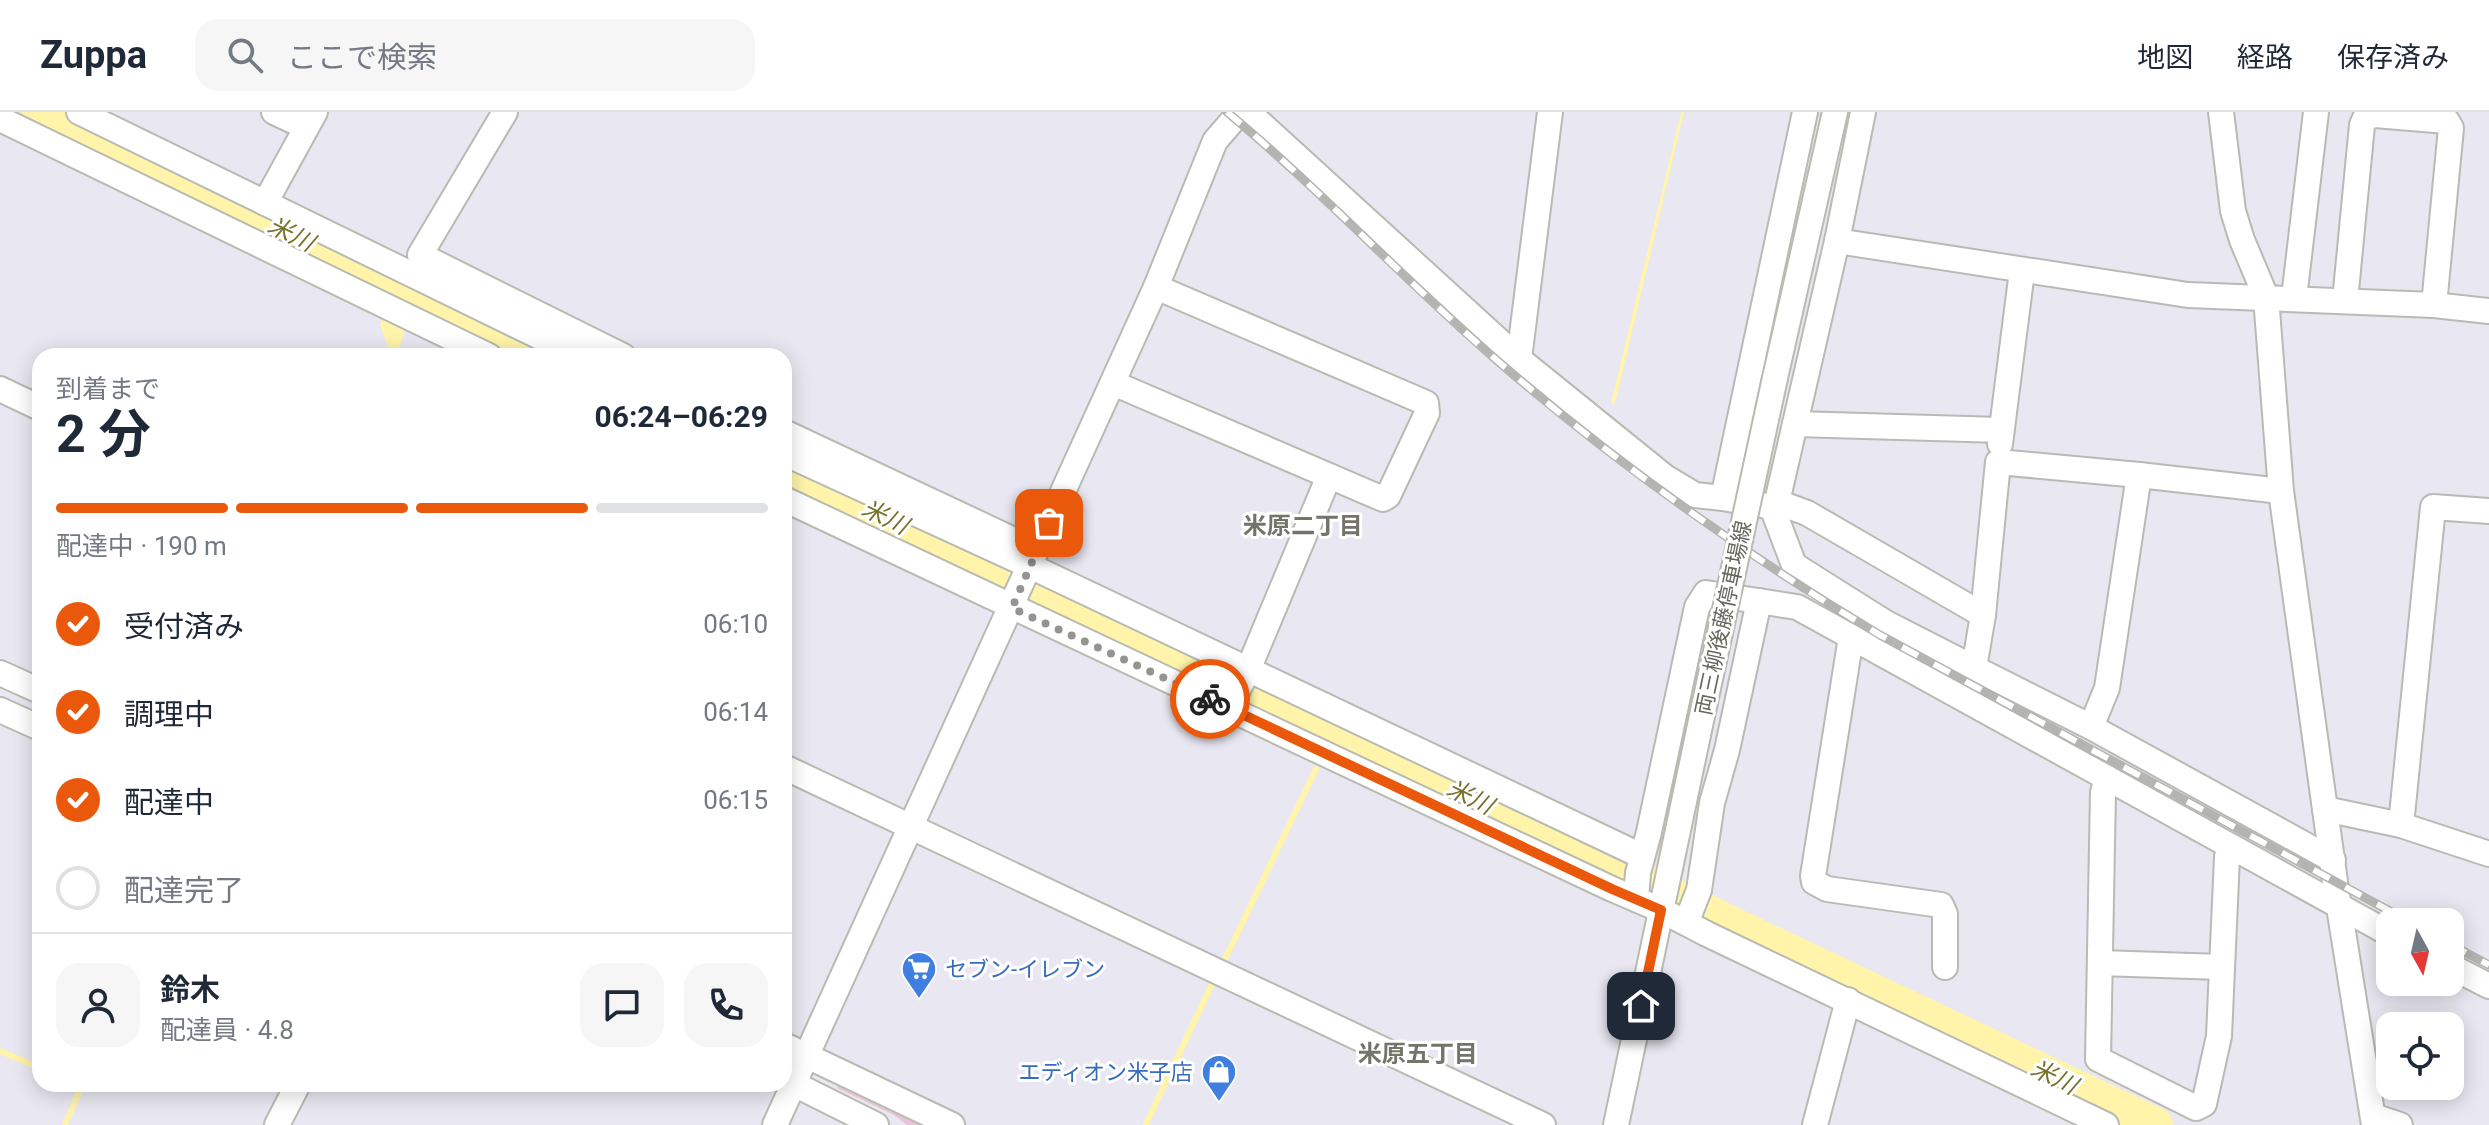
<!DOCTYPE html>
<html lang="ja">
<meta charset="utf-8">
<style>
:root{--surface:#fff;--page:#f6f6f7;--text:#1f2937;--muted:#747a83;--line:#e0e1e3;--accent:#ea580c}
body{margin:0;font-family:Roboto,"Noto Sans JP",sans-serif;background:var(--page);color:var(--text);height:100vh;display:flex;flex-direction:column;font-size:30px;white-space:nowrap}
*{box-sizing:border-box;margin:0}
p{font-size:26px;color:var(--muted)}
.icon{flex:none;width:44px;height:44px;fill:none;stroke:currentColor;stroke-width:2;stroke-linecap:round;stroke-linejoin:round}
.map{position:relative;flex:1;overflow:hidden}
.details{position:absolute;left:32px;top:236px;width:760px;height:744px;display:flex;flex-direction:column;background:var(--surface);border-radius:24px;box-shadow:0 4px 20px #0003}
.details>*{flex:none}
.needle{width:52px;rotate:172deg}
.fabs{position:absolute;left:2376px;top:796px;display:grid;gap:16px}
.fabs a{display:grid;place-items:center;width:88px;height:88px;border-radius:16px;background:var(--surface);box-shadow:0 4px 20px #0003;font-size:40px}
.pin{position:absolute;display:grid;place-items:center;width:68px;height:68px;color:#fff;margin:-34px;border-radius:16px;box-shadow:0 4px 12px #0006}
.courier{position:absolute;display:grid;place-items:center;width:80px;height:80px;margin:-40px;border:6px solid #ea580c;border-radius:50%;background:#fff;color:#222;box-shadow:0 2px 10px #0007}
.overview em{font-style:normal;font-weight:700}
.overview div{display:flex;flex-direction:column-reverse}
.overview{display:flex;align-items:center;justify-content:space-between;height:136px;padding:0 24px}
h1{font-size:52px;font-weight:700;line-height:60px}
.bar{display:grid;grid-template-columns:repeat(4,1fr);gap:12px 8px;align-content:center;height:96px;padding:0 24px}
.bar i{height:10px;border-radius:6px;background:var(--line)}
.bar .active{background:var(--accent)}
.bar p{grid-column:span 4}
.line{display:flex;align-items:center;gap:20px;padding:0 24px;border-top:2px solid var(--line)}
.line div{flex:1}
.round{display:grid;place-items:center;flex:none;width:84px;height:84px;border-radius:24px;background:var(--page)}
ol{padding:0 24px;list-style:none}
li{display:flex;align-items:center;gap:24px;height:88px}
li p{margin-inline-start:auto}
li .icon{padding:8px;border-radius:50%;background:var(--accent);color:#fff;stroke-width:4}
li:last-child{color:var(--muted)}
li i{width:44px;height:44px;border:4px solid var(--line);border-radius:50%}
header{display:flex;align-items:center;gap:48px;box-sizing:border-box;height:112px;padding:0 40px;background:var(--surface);border-bottom:2px solid var(--line)}
header strong{font-size:38px}
nav{display:flex;gap:44px;margin-inline-start:auto;font-size:28px}
.search{width:560px;height:72px;background:var(--page);display:flex;align-items:center;gap:20px;box-sizing:border-box;padding:0 28px;border-radius:24px;color:var(--muted);font-size:30px}
.map>svg:first-child{display:block}
.green{fill:#e9c3d9}
.water{fill:#fff4aa}
.lines{fill:none;stroke-linecap:round;stroke-linejoin:round}
.stream{stroke:#fff4aa;stroke-width:6}
.river{stroke:#fff4aa;stroke-width:36}
.street-casing{stroke:#b9bab2;stroke-width:28}
.secondary-casing{stroke:#babab1;stroke-width:28}
.street{stroke:#fff;stroke-width:24}
.secondary{stroke:#fff;stroke-width:24}
.rail-casing{stroke:#b4b4b1;stroke-width:9}
.rail{stroke:#fff;stroke-width:6;stroke-dasharray:18;stroke-linecap:butt}
.secondary-bridge-casing{stroke:#babab1;stroke-width:28;stroke-linecap:butt}
.secondary-bridge{stroke:#fff;stroke-width:24}
.done{stroke:#959491;stroke-width:8;stroke-dasharray:0 14.4}
.route{stroke:#ea580c;stroke-width:10}
.labels{text-anchor:middle;stroke-width:6;stroke-linejoin:round;paint-order:stroke}
.street-label{font-size:22px;fill:#68685e;stroke:#fff}
.shop-label{font-size:22px;fill:#366cbe;stroke:#fff;text-anchor:start}
.water-label{font-size:24px;font-style:italic;fill:#77732d;stroke:#fff}
.neighbourhood-label{font-size:24px;font-weight:bold;fill:#75746a;stroke:#fff}
</style>
<header>
<strong>Zuppa</strong>
<div class="search"><svg class="icon" aria-label="search" viewBox="0 0 24 24"><circle cx="10" cy="10" r="6"/><path d="M15 15l6 6"/></svg>ここで検索</div>
<nav><a>地図</a><a>経路</a><a>保存済み</a></nav>
</header>
<div class="map">
<svg width="2489" height="1013" viewBox="0 0 2489 1013">
<rect width="100%" height="100%" fill="#e9e7f1"/>
<g class="green">
<path d="M1715,492l-21,89 -3,-5 17,-78z"/>
<path d="M1691,595l-28,132 -11,30 35,-159z"/>
<path d="M838,974l82,39h-13l-13,-10 -57,-27z"/>
</g>
<g class="water">
<path d="M1681,0h3l-69,292 -4,-1z"/>
<path d="M382,207l23,11 -6,19 -7,7h-4l2,-4 -10,-27z"/>
<path d="M79,972h7l-18,41h-6z"/>
</g>
<g class="lines">
<g class="stream">
<path d="M1224,849l92,-192"/>
<path d="M0,939l40,17"/>
<path d="M1146,1012l66,-140"/>
</g>
<g class="river">
<path d="M40,0l502,244"/>
<path d="M784,357l360,169 597,291 414,196"/>
</g>
<defs>
<g id="street">
<path d="M79,0l500,244"/>
<path d="M274,0l32,15"/>
<path d="M505,0l-85,143 203,101"/>
<path d="M1248,0l271,247 31,-247"/>
<path d="M1805,0l-82,386 49,9 5,-5 30,11 176,102 -9,53 117,59 242,133"/>
<path d="M2221,0l12,99 9,29 24,57 15,194 54,391 39,243"/>
<path d="M0,7l489,237"/>
<path d="M265,91l50,-91"/>
<path d="M1837,129l351,54 246,10 55,6"/>
<path d="M2294,186l22,-186"/>
<path d="M2345,189l17,-176 3,-7 10,-3 72,6 4,7 -17,177"/>
<path d="M1519,247l146,118 30,18 28,3"/>
<path d="M1113,271l270,116 5,-3 39,-83 -1,-10 -270,-116"/>
<path d="M0,277l40,19"/>
<path d="M1795,312l206,6"/>
<path d="M784,320l247,116"/>
<path d="M2000,332l22,-173"/>
<path d="M784,341l246,113 601,285"/>
<path d="M784,387l828,390 49,21 46,24 399,191"/>
<path d="M1777,390l60,-261 26,-129"/>
<path d="M1772,395l22,58 92,58 88,45"/>
<path d="M1983,503l15,-153 141,13"/>
<path d="M1851,525l-38,239 1,6 13,7 114,16 4,9v53"/>
<path d="M1229,596l19,-38 81,-194"/>
<path d="M2091,615l16,-39 32,-213 142,16"/>
<path d="M784,655l759,358"/>
<path d="M2107,666l-4,14 -5,267 98,49 8,-4 15,-68 8,-179 3,-11"/>
<path d="M2325,697l76,16 88,29"/>
<path d="M2401,713l32,-318 56,4"/>
<path d="M1636,787l2,-26 11,-41 48,-225 9,-14 91,14 593,327"/>
<path d="M1686,811l13,-33 13,-87 15,-53 32,-149"/>
<path d="M2100,851l122,4"/>
<path d="M2450,854l39,20"/>
<path d="M2373,1004l27,9"/>
<path d="M277,1013l21,-41"/>
<path d="M775,1013l381,-838 59,-146 25,-29"/>
<path d="M1815,1013l33,-125"/>
</g>
<g id="secondary">
<path d="M1775,266l60,-266"/>
<path d="M0,561l40,18"/>
<path d="M0,598l40,18"/>
<path d="M784,933l168,80"/>
<path d="M784,967l92,46"/>
<path d="M1616,1013l86,-409"/>
</g>
</defs>
<use href="#street" class="street-casing"/>
<use href="#secondary" class="secondary-casing"/>
<use href="#street" class="street"/>
<use href="#secondary" class="secondary"/>
<defs>
<g id="rail">
<path d="M1227,0c95,79 179,170 273,251 118,102 246,192 380,272l530,287"/>
<path d="M2450,832l39,21"/>
</g>
</defs>
<use href="#rail" class="rail-casing"/>
<use href="#rail" class="rail"/>
<defs>
<path id="secondary-bridge" d="M1702,604l73,-338"/>
</defs>
<use href="#secondary-bridge" class="secondary-bridge-casing"/>
<use href="#secondary-bridge" class="secondary-bridge"/>
</g>
<g class="lines">
<path class="done" d="M1049,411l-37,85 198,91"/>
<path class="route" d="M1210,587l402,190 49,21 -20,96"/>
</g>
<defs>
<symbol id="supermarket-pin" viewBox="-11 -11 22 30"><path d="M0 17L-7.5 6A9.5 9.5 0 1 1 7.5 6Z" fill="#3f7fe0" stroke="#fff"/><path d="M-6-5.5h2.5l.6 2H6L4.5 2H-2.5L-4.4-4H-6ZM-1.5 3.2a1.3 1.3 0 1 0 .1 0ZM3 3.2a1.3 1.3 0 1 0 .1 0Z" fill="#fff"/></symbol>
<symbol id="shop-pin" viewBox="-11 -11 22 30"><path d="M0 17L-7.5 6A9.5 9.5 0 1 1 7.5 6Z" fill="#3f7fe0" stroke="#fff"/><path d="M-5-2.5h2.3a2.7 3.5 0 0 1 5.4 0H5L5.5 6h-11ZM-1.5-2.5h3a1.5 2.3 0 0 0-3 0Z" fill="#fff"/></symbol>
</defs>
<g fill-rule="evenodd">
<use href="#supermarket-pin" x="899" y="837" width="40" height="54"/>
<use href="#shop-pin" x="1199" y="940" width="40" height="54"/>
</g>
<g class="labels">
<g class="street-label">
<text transform="translate(1723 506) rotate(-78)" y="8">両三柳後藤停車場線</text>
</g>
<g class="shop-label">
<text x="945" y="865">セブン-イレブン</text>
<text x="1193" y="968" text-anchor="end">エディオン米子店</text>
</g>
<g class="water-label">
<text transform="translate(291 122) rotate(26)" y="8">米川</text>
<text transform="translate(885 405) rotate(26)" y="8">米川</text>
<text transform="translate(1470 685) rotate(26)" y="8">米川</text>
<text transform="translate(2054 965) rotate(26)" y="8">米川</text>
</g>
<g class="neighbourhood-label">
<text x="1303" y="422">米原二丁目</text>
<text x="1418" y="950">米原五丁目</text>
</g>
</g>
</svg>
<div class="fabs">
<a><svg class="needle" viewBox="-14 -14 28 28"><path d="M0-13l5 13h-10z" fill="#e53935"/><path d="M0 13l5-13h-10z" fill="#747a83"/></svg></a>
<a><svg class="icon" aria-label="locate" viewBox="0 0 24 24"><circle cx="12" cy="12" r="6"/><path d="M12 2v4M12 18v4M2 12h4M18 12h4"/></svg></a>
</div>
<div class="pin" style="left:1049px;top:411px;background:#ea580c"><svg class="icon" aria-label="bag" viewBox="0 0 24 24"><path d="M5 8h14l-1 12H6zM9 8a3 3 0 0 1 6 0"/></svg></div>
<div class="pin" style="left:1641px;top:894px;background:#1f2937"><svg class="icon" aria-label="home" viewBox="0 0 24 24"><path d="M3 11l9-7 9 7M6 9v11h12V9"/></svg></div>
<div class="courier" style="left:1210px;top:587px"><svg class="icon" aria-label="bike" viewBox="0 0 24 24"><circle cx="6" cy="16" r="4"/><circle cx="18" cy="16" r="4"/><path d="M6 16l4-8h5l3 8M10 8l3 8H6M13 5h3"/></svg></div>
<section class="details">
<div class="overview"><div><h1>2 分</h1><p>到着まで</p></div><em>06:24–06:29</em></div>
<div class="bar"><i class="active"></i><i class="active"></i><i class="active"></i><i></i><p>配達中 · 190 m</p></div>
<ol>
<li><svg class="icon" aria-label="check" viewBox="0 0 24 24"><path d="M5 12l5 5 9-10"/></svg>受付済み<p>06:10</p></li>
<li><svg class="icon" aria-label="check" viewBox="0 0 24 24"><path d="M5 12l5 5 9-10"/></svg>調理中<p>06:14</p></li>
<li><svg class="icon" aria-label="check" viewBox="0 0 24 24"><path d="M5 12l5 5 9-10"/></svg>配達中<p>06:15</p></li>
<li><i></i>配達完了</li>
</ol>
<div class="line" style="height:144px"><a class="round"><svg class="icon" aria-label="person" viewBox="0 0 24 24"><circle cx="12" cy="8" r="4"/><path d="M4 21q1-7 8-7t8 7"/></svg></a><div><b>鈴木</b><p>配達員 · 4.8</p></div><a class="round"><svg class="icon" aria-label="chat" viewBox="0 0 24 24"><path d="M4 5h16v11H9l-5 4z"/></svg></a><a class="round"><svg class="icon" aria-label="phone" viewBox="0 0 24 24"><path d="M5 4h4l2 5-3 2q2 4 5 5l2-3 5 2v4C11 20 4 13 5 4z"/></svg></a></div>
</section>
</div>
